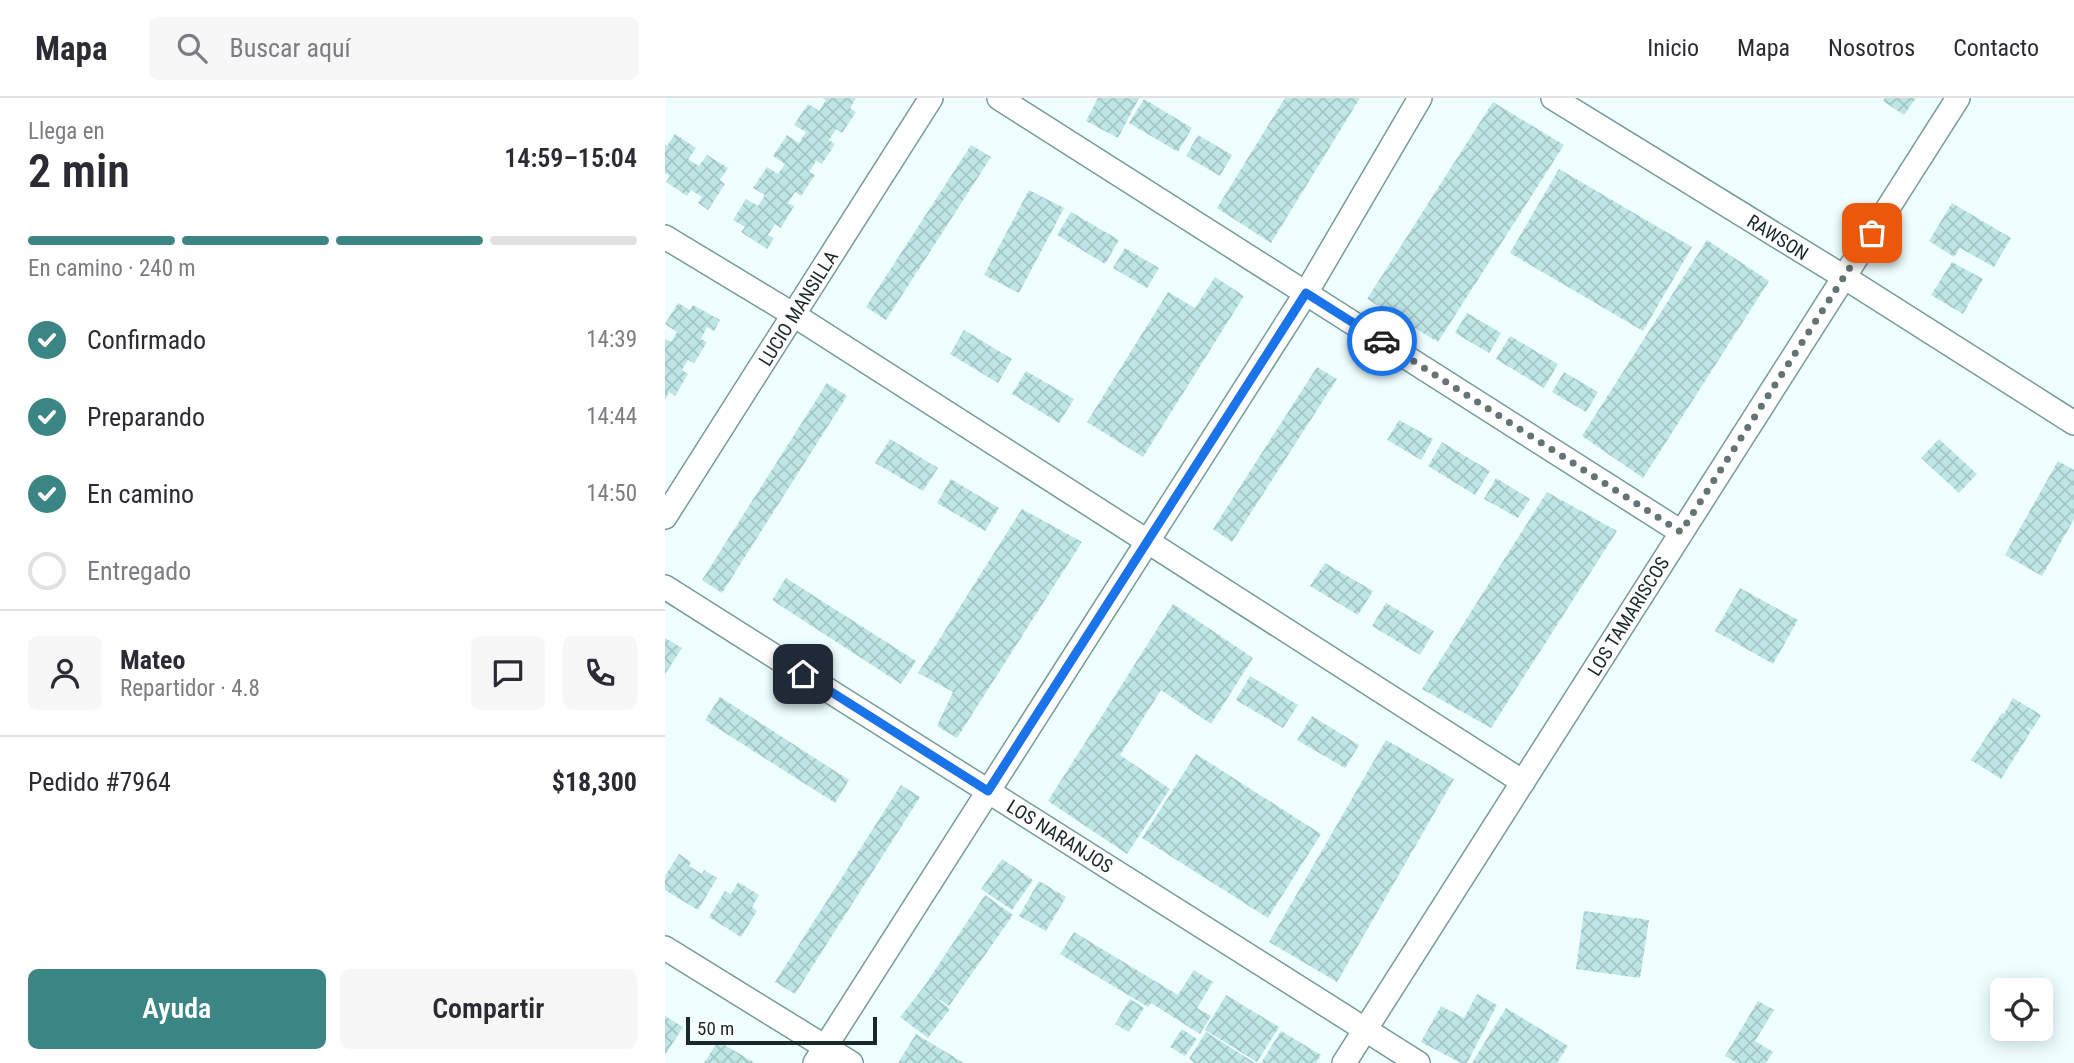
<!DOCTYPE html>
<html lang="es">
<meta charset="utf-8">
<style>
:root{--surface:#fff;--page:#f7f7f7;--text:#2b2b33;--muted:#7c7c81;--line:#e1e1e2;--accent:#3c8585}
body{margin:0;font-family:"Roboto Condensed",sans-serif;background:var(--page);color:var(--text);height:100vh;display:flex;flex-direction:column;font-size:26px;white-space:nowrap}
*{box-sizing:border-box;margin:0}
p{font-size:23px;color:var(--muted)}
.icon{flex:none;width:38px;height:38px;fill:none;stroke:currentColor;stroke-width:2;stroke-linecap:round;stroke-linejoin:round}
.map{position:relative;flex:1;overflow:hidden}
.details{display:flex;flex-direction:column;background:var(--surface);width:665px}
.details>*{flex:none}
.controls{position:absolute;left:1325px;top:880px;display:grid;gap:14px}
.controls a{display:grid;place-items:center;width:63px;height:63px;border-radius:10px;background:var(--surface);box-shadow:0 4px 18px #0003;font-size:35px}
.scale{position:absolute;left:21px;bottom:18px;width:191px;box-sizing:border-box;padding-left:7px;border:4px solid #192828;border-top:0;font-size:19px;line-height:24px;white-space:nowrap;color:#192828;-webkit-text-stroke:5px #fff;paint-order:stroke}
.pin{position:absolute;display:grid;place-items:center;width:60px;height:60px;color:#fff;margin:-30px;border-radius:14px;box-shadow:0 4px 10px #0006}
.courier{position:absolute;display:grid;place-items:center;width:70px;height:70px;margin:-35px;border:5px solid #1a73e8;border-radius:50%;background:#fff;color:#222;box-shadow:0 2px 9px #0007}
.headline em{font-style:normal;font-weight:600}
.headline div{display:flex;flex-direction:column-reverse}
.headline{display:flex;align-items:center;justify-content:space-between;height:119px;padding:0 28px}
h1{font-size:46px;font-weight:600;line-height:52px}
.bar{display:grid;grid-template-columns:repeat(4,1fr);gap:10px 7px;align-content:center;height:84px;padding:0 28px}
.bar i{height:9px;border-radius:5px;background:var(--line)}
.bar .on{background:var(--accent)}
.bar p{grid-column:span 4}
.line{display:flex;align-items:center;gap:18px;padding:0 28px;border-top:2px solid var(--line)}
.line div{flex:1}
.round{display:grid;place-items:center;flex:none;width:74px;height:74px;border-radius:10px;background:var(--page)}
ol{padding:0 28px;list-style:none}
li{display:flex;align-items:center;gap:21px;height:77px}
li p{margin-inline-start:auto}
li .icon{padding:7px;border-radius:50%;background:var(--accent);color:#fff;stroke-width:4}
li:last-child{color:var(--muted)}
li i{width:38px;height:38px;border:4px solid var(--line);border-radius:50%}
.button{display:flex;gap:14px;margin-top:auto;padding:14px 28px}
.button a{flex:1;height:80px;border-radius:10px;background:var(--accent);color:#fff;font-size:28px;font-weight:600;line-height:80px;text-align:center}
.button a+a{background:var(--page);color:var(--text)}
header{display:flex;align-items:center;gap:42px;box-sizing:border-box;height:98px;padding:0 35px;background:var(--surface);border-bottom:2px solid var(--line)}
header strong{font-size:33px}
nav{display:flex;gap:38px;margin-inline-start:auto;font-size:24px}
.search{width:490px;height:63px;background:var(--page);display:flex;align-items:center;gap:18px;box-sizing:border-box;padding:0 24px;border-radius:10px;color:var(--muted);font-size:26px}
main{display:flex;flex:1;min-height:0}
.map>svg:first-child{display:block}
.building{fill:url(#building-cross-hatch)}
.lines{fill:none;stroke-linecap:round;stroke-linejoin:round}
.street-casing{stroke:#769b9b;stroke-width:26}
.street{stroke:#fff;stroke-width:23}
.done{stroke:#647373;stroke-width:7;stroke-dasharray:0 12.6}
.route{stroke:#1a73e8;stroke-width:9}
.labels{text-anchor:middle;stroke-width:6;stroke-linejoin:round;paint-order:stroke}
.street-label{font-size:19px;fill:#192828;stroke:#fff}
</style>
<header>
<strong>Mapa</strong>
<div class="search"><svg class="icon" aria-label="search" viewBox="0 0 24 24"><circle cx="10" cy="10" r="6"/><path d="M15 15l6 6"/></svg>Buscar aquí</div>
<nav><a>Inicio</a><a>Mapa</a><a>Nosotros</a><a>Contacto</a></nav>
</header>
<main>
<section class="details">
<div class="headline"><div><h1>2 min</h1><p>Llega en</p></div><em>14:59–15:04</em></div>
<div class="bar"><i class="on"></i><i class="on"></i><i class="on"></i><i></i><p>En camino · 240 m</p></div>
<ol>
<li><svg class="icon" aria-label="check" viewBox="0 0 24 24"><path d="M5 12l5 5 9-10"/></svg>Confirmado<p>14:39</p></li>
<li><svg class="icon" aria-label="check" viewBox="0 0 24 24"><path d="M5 12l5 5 9-10"/></svg>Preparando<p>14:44</p></li>
<li><svg class="icon" aria-label="check" viewBox="0 0 24 24"><path d="M5 12l5 5 9-10"/></svg>En camino<p>14:50</p></li>
<li><i></i>Entregado</li>
</ol>
<div class="line" style="height:126px"><a class="round"><svg class="icon" aria-label="person" viewBox="0 0 24 24"><circle cx="12" cy="8" r="4"/><path d="M4 21q1-7 8-7t8 7"/></svg></a><div><b>Mateo</b><p>Repartidor · 4.8</p></div><a class="round"><svg class="icon" aria-label="chat" viewBox="0 0 24 24"><path d="M4 5h16v11H9l-5 4z"/></svg></a><a class="round"><svg class="icon" aria-label="phone" viewBox="0 0 24 24"><path d="M5 4h4l2 5-3 2q2 4 5 5l2-3 5 2v4C11 20 4 13 5 4z"/></svg></a></div>
<div class="line" style="height:91px"><div>Pedido #7964</div><b>$18,300</b></div>
<div class="button"><a>Ayuda</a><a>Compartir</a></div>
</section>
<div class="map">
<svg width="1409" height="965" viewBox="0 0 1409 965">
<defs>
<pattern id="building-cross-hatch" width="8" height="8" patternUnits="userSpaceOnUse" patternTransform="scale(1.75)"><rect width="8" height="8" fill="#bfe6e6"/><path d="M0 0l8 8M0 8l8-8" fill="none" stroke="#a4c5c5"/></pattern>
</defs>
<rect width="100%" height="100%" fill="#efffff"/>
<g class="building">
<path d="M157,0h34l-6,10 6,4 -14,21 -6,-4 -3,5 -4,6 6,4 -13,20 -6,-3 -3,5 -4,6 6,3 -14,21 -6,-4 -7,11 6,3 -13,22 -6,-4 -7,11 6,3 -7,11 -26,-17 4,-5 -12,-7 13,-21 12,7 7,-11 -12,-7 14,-21 11,7 7,-10 -12,-8 14,-21 12,8 7,-11 -12,-7 14,-21 11,7 7,-11z"/>
<path d="M433,0h41l-21,40 -32,-17z"/>
<path d="M620,0h75l-89,145 -54,-35z"/>
<path d="M1220,0h31l-12,17 -21,-14z"/>
<path d="M479,1l48,29 -14,24 -49,-29z"/>
<path d="M828,4l71,43 -126,197 -71,-43z"/>
<path d="M10,36l21,14 -8,11 11,7 8,-11 21,13 -8,12 5,4 -17,26 -10,-7 4,-6 -11,-7 -4,6 -21,-14 4,-6 -5,-3v-29l2,2z"/>
<path d="M533,37l34,20 -12,21 -34,-20z"/>
<path d="M306,47l20,12 -105,163 -20,-13z"/>
<path d="M894,71l133,78 -49,84 -133,-78z"/>
<path d="M364,92l35,18 -45,85 -35,-18z"/>
<path d="M1287,105l59,35 -17,29 -34,-19 -6,9 -25,-16z"/>
<path d="M406,114l48,28 -14,24 -48,-29z"/>
<path d="M1042,142l62,41 -126,197 -61,-42z"/>
<path d="M460,150l34,20 -12,20 -34,-20z"/>
<path d="M1287,164l31,17 -20,35 -32,-19z"/>
<path d="M550,179l29,19 -101,161 -56,-35 81,-130 27,16z"/>
<path d="M13,205l12,7 3,-5 27,15 -6,11 -7,-4 -6,12 6,3 -6,10 -7,11 -6,-3 -6,10 6,4 -6,10 -7,12 -6,-4 -4,8v-61l6,3 6,-10 -12,-8z"/>
<path d="M802,215l34,20 -12,20 -34,-20z"/>
<path d="M299,232l48,29 -14,24 -48,-29z"/>
<path d="M845,238l48,28 -14,24 -48,-29z"/>
<path d="M652,269l20,12 -105,163 -19,-13z"/>
<path d="M361,273l48,28 -15,24 -47,-29z"/>
<path d="M899,274l34,20 -12,20 -34,-20z"/>
<path d="M162,285l20,13 -125,197 -20,-13z"/>
<path d="M734,322l34,19 -12,21 -34,-20z"/>
<path d="M225,341l48,29 -15,23 -48,-28z"/>
<path d="M1274,341l38,35 -18,19 -38,-35z"/>
<path d="M777,344l48,29 -15,24 -47,-29z"/>
<path d="M1393,363l16,9v49l-32,57 -37,-21z"/>
<path d="M831,380l34,21 -12,19 -34,-19z"/>
<path d="M286,381l48,29 -14,23 -48,-28z"/>
<path d="M882,394l70,39 -126,197 -69,-39z"/>
<path d="M357,411l60,33 -125,196 -20,-12 16,-34 -35,-19z"/>
<path d="M660,465l48,28 -15,24 -48,-29z"/>
<path d="M121,480l130,83 -15,23 -129,-84z"/>
<path d="M1075,490l58,32 -25,44 -58,-33z"/>
<path d="M721,505l48,28 -14,24 -48,-29z"/>
<path d="M508,506l80,54 -42,66 -50,-34 -41,65 50,34 -43,65 -79,-53z"/>
<path d="M0,540l17,10 -17,26z"/>
<path d="M585,578l48,29 -15,23 -47,-28z"/>
<path d="M55,599l129,83 -14,23 -130,-83z"/>
<path d="M1348,600l28,17 -9,15 -7,-4 6,5 -30,48 -30,-19 31,-47 2,1z"/>
<path d="M647,618l47,29 -14,23 -48,-28z"/>
<path d="M721,642l68,39 -117,203 -68,-40z"/>
<path d="M531,656l125,80 -53,84 -126,-80z"/>
<path d="M236,687l19,12 -125,197 -20,-12z"/>
<path d="M14,756l12,8 -2,4 13,8 2,-4 13,8 -19,32 -33,-20v-14z"/>
<path d="M337,761l31,21 -21,30 -31,-21z"/>
<path d="M374,783l27,16 -20,34 -27,-15z"/>
<path d="M73,784l21,13 -7,12 5,4 -16,26 -32,-20 16,-26 6,3z"/>
<path d="M320,797l28,20 -64,91 -17,-11 18,14 -22,29 -28,-21 23,-29z"/>
<path d="M919,813l65,9 -9,58 -64,-9z"/>
<path d="M409,834l104,63 16,-25 19,12 -16,26 14,8 -11,18 -49,-31 -3,4 -88,-53z"/>
<path d="M812,896l20,11 -30,58h-6l-40,-21 20,-36 23,12z"/>
<path d="M561,897l53,32 -22,35 -52,-32z"/>
<path d="M465,901l14,9 -15,24 -14,-8z"/>
<path d="M1093,903l16,9 -19,31 18,11 -7,11h-29l-12,-7z"/>
<path d="M841,910l62,38 -11,17h-85z"/>
<path d="M0,918l18,11 -18,28z"/>
<path d="M517,931l15,10 -12,17 -15,-9z"/>
<path d="M616,933l40,24 -5,8h-55z"/>
<path d="M541,934l49,31h-61l-5,-4z"/>
<path d="M251,936l48,29h-66z"/>
<path d="M53,943l37,22h-51z"/>
</g>
<g class="lines">
<defs>
<g id="street">
<path d="M334,0l682,434"/>
<path d="M888,0l291,179 230,146"/>
<path d="M0,139l129,78 729,467"/>
<path d="M0,419l266,-419"/>
<path d="M0,489l753,476"/>
<path d="M0,850l186,115"/>
<path d="M150,965l491,-770 114,-195"/>
<path d="M679,965l614,-965"/>
</g>
</defs>
<use href="#street" class="street-casing"/>
<use href="#street" class="street"/>
</g>
<g class="lines">
<path class="done" d="M717,243l299,191 191,-299"/>
<path class="route" d="M138,576l185,117 318,-498 76,48"/>
</g>
<g class="labels">
<g class="street-label">
<text transform="translate(1113 139) rotate(32)" y="7">RAWSON</text>
<text transform="translate(133 210) rotate(-58)" y="7">LUCIO MANSILLA</text>
<text transform="translate(963 518) rotate(-58)" y="7">LOS TAMARISCOS</text>
<text transform="translate(395 738) rotate(32)" y="7">LOS NARANJOS</text>
</g>
</g>
</svg>
<div class="controls">
<a><svg class="icon" aria-label="locate" viewBox="0 0 24 24"><circle cx="12" cy="12" r="6"/><path d="M12 2v4M12 18v4M2 12h4M18 12h4"/></svg></a>
</div>
<div class="scale">50 m</div>
<div class="pin" style="left:1207px;top:135px;background:#ea580c"><svg class="icon" aria-label="bag" viewBox="0 0 24 24"><path d="M5 8h14l-1 12H6zM9 8a3 3 0 0 1 6 0"/></svg></div>
<div class="pin" style="left:138px;top:576px;background:#1f2937"><svg class="icon" aria-label="home" viewBox="0 0 24 24"><path d="M3 11l9-7 9 7M6 9v11h12V9"/></svg></div>
<div class="courier" style="left:717px;top:243px"><svg class="icon" aria-label="car" viewBox="0 0 24 24"><path d="M5 17H2v-5l4-1 3-4h7l3 4 3 1v5h-3M9 17h6M6 11h13"/><circle cx="7" cy="17" r="2"/><circle cx="17" cy="17" r="2"/></svg></div>
</div>
</main>
